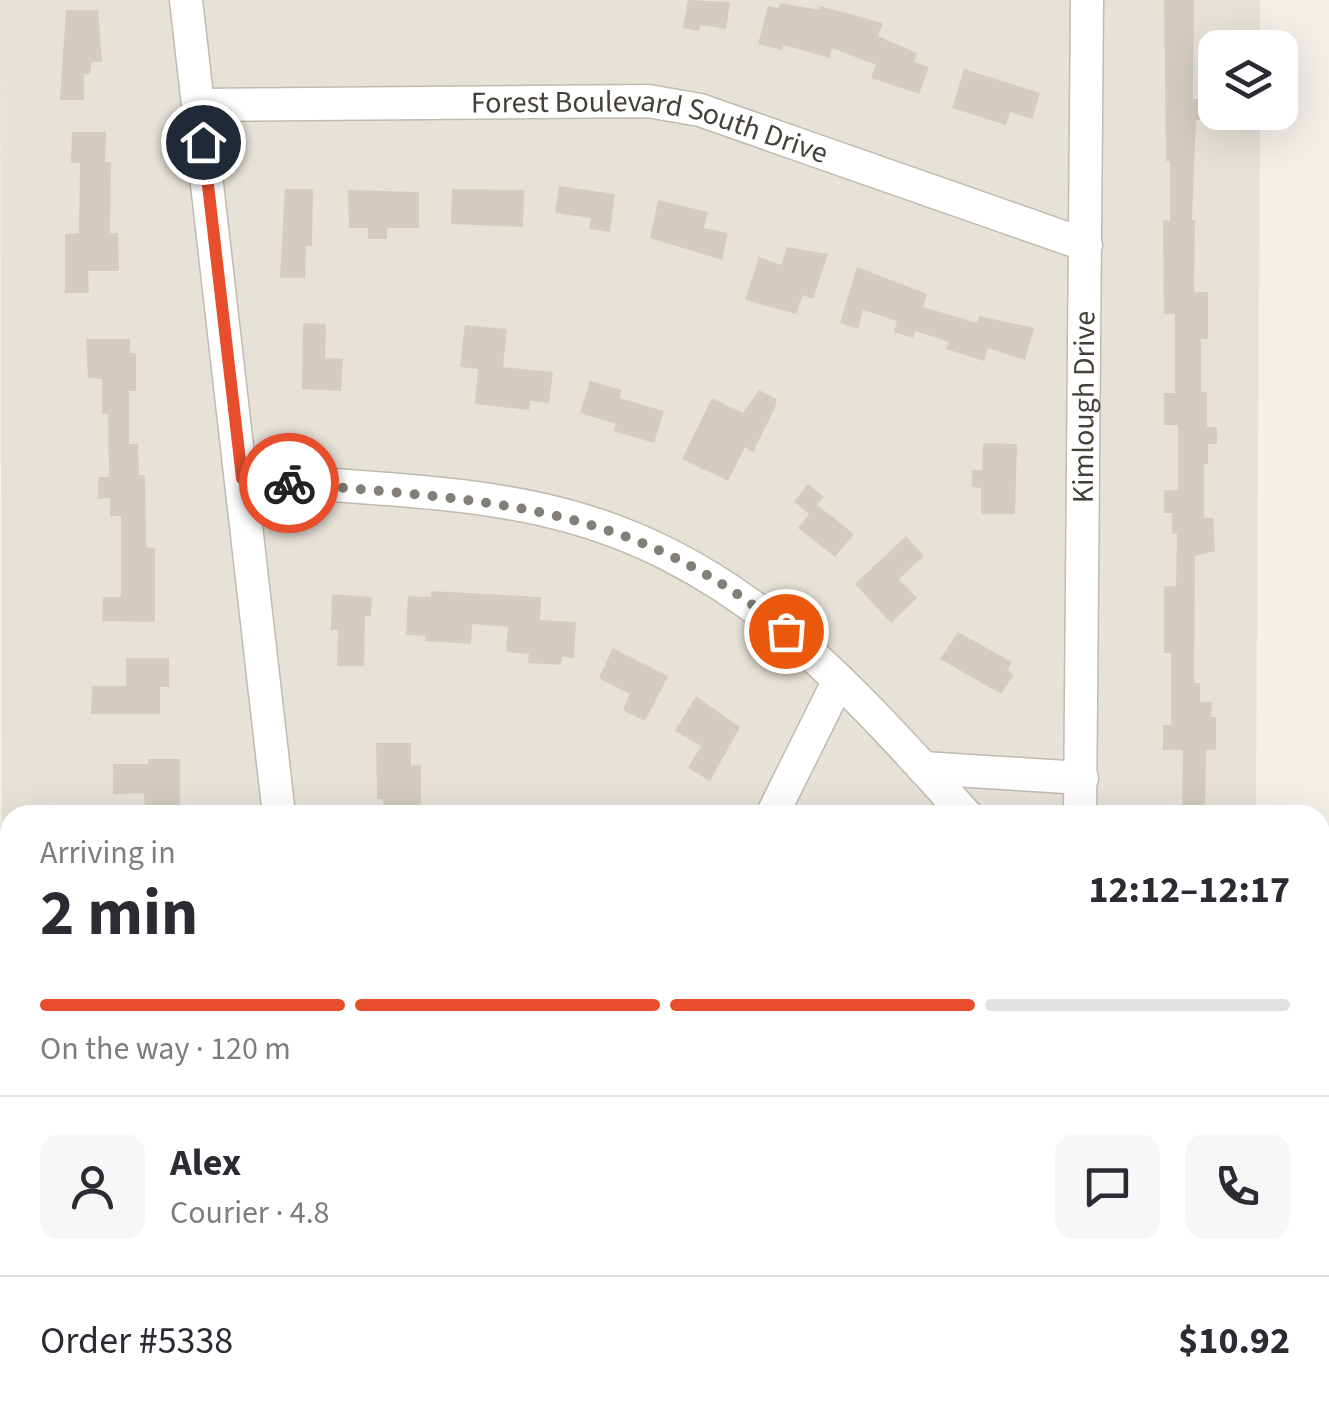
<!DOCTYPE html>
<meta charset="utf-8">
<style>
:root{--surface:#fff;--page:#f7f7f7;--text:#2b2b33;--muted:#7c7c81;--line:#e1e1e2;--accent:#e84e2b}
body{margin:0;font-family:"Source Sans 3",sans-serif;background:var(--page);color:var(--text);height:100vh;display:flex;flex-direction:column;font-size:38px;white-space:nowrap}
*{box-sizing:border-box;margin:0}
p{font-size:32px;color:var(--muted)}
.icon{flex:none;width:55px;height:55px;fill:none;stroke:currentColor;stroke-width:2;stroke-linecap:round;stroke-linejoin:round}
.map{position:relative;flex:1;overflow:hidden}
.sheet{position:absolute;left:0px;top:805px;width:1330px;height:622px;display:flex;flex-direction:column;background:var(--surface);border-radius:30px 30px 0 0;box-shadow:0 10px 40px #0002}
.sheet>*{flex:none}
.tools{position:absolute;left:1198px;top:30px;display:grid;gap:20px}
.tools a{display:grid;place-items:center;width:100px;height:100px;border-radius:20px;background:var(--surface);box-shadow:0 10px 40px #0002;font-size:50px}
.pin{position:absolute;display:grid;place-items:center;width:85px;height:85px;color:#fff;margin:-42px;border:5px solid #fff;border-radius:50%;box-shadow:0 2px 10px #0007}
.courier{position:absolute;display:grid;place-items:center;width:100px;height:100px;margin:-50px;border:8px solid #e84e2b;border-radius:50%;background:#fff;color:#222;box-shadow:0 2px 12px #0007}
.overview em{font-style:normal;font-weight:700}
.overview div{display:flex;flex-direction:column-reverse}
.overview{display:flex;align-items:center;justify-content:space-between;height:170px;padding:0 40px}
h1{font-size:65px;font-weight:700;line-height:75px}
.bar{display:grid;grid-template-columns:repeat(4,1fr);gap:15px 10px;align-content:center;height:120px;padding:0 40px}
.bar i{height:12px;border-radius:8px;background:var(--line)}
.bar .active{background:var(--accent)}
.bar p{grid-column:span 4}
.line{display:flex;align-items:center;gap:25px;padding:0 40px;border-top:2px solid var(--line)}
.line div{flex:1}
.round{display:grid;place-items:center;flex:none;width:105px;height:105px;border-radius:20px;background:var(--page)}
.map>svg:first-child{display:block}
.residential{fill:#e7e2d8}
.building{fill:#d4ccc0}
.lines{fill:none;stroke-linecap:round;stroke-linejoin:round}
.minor-casing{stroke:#c1bbaf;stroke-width:35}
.minor{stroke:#fff;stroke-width:32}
.done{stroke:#837e76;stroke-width:10;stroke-dasharray:0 18}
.route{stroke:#e84e2b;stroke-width:12}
.labels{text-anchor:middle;stroke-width:8;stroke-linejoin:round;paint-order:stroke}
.street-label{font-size:30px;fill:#464138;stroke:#fff}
</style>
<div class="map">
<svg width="1329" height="1426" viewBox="0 0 1329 1426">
<rect width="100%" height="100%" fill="#f3f0e9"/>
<g class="residential">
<path d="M0,0h1260v47l-45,1v64l45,1 -4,702h-1246v603h1243v8h-1250z"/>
<path d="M1329,1052v374h-3z"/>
</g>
<g class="building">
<path d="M688,0l42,2 -4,27 -26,-4 -1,6 -16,-3z"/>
<path d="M1164,0h30l-1,99h19v21h-16l-4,100h3l-1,72h14v47h-7v53h6v35h10v17h-9v20h-4v54h9l2,33 -20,5 -1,127h6v19h12l-1,15h5v33h-10l-1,65h-23l1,-65h-20v-25h8v-72h-7v-67h12l1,-52h-5v-21h-8v-23h14v-65h-14v-32h11v-79h-11l-1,-94 7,1v-60h-4z"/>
<path d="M781,3l38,7 1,-4 63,17 -5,13 39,17 -3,9 15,5 -10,27 -48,-16 5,-13 -44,-17 -2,10 -47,-13 -1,5 -24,-6 10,-38 10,2z"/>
<path d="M66,10h32l4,52h-10l-2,12h-6v26h-24z"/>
<path d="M964,69l76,24 -8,26 -22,-7 -4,13 -54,-17z"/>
<path d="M72,132h34l-1,30h6l-1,71h8l1,38h-31l1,22h-24v-59l14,-1 1,-70h-9z"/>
<path d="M559,186l56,8 -5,38 -21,-3 2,-11 -36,-5z"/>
<path d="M285,189h28l-1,57h-6l-1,32h-25z"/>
<path d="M452,189l72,1 -1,37 -72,-3z"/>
<path d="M348,190l71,2v36h-32v11h-19v-11h-19z"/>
<path d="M658,200l50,12 -4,16 24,5 -6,27 -72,-22z"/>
<path d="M787,247l41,7 -15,45 -10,-4 -7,19 -51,-14 14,-43 22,8z"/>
<path d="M857,267l70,27 -4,13 54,16 2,-7 55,12 -9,32 -37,-12 -4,13 -38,-12 3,-7 -34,-11 -2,7 -19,-6 3,-11 -34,-11 -5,19 -18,-6z"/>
<path d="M303,323l23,1 -1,34 18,1 -2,32 -39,-2z"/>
<path d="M465,325l42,4 -4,38 50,5 -4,31 -19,-2 -1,9 -54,-6 3,-35 -18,-2z"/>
<path d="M86,339h44v14h6v38h-7v53h9l1,31h6l1,72 9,1v74l-53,-1 1,-24h18v-81h-11v-18l-12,1v-22h11l-1,-63h-6v-35l-14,-1z"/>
<path d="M590,381l32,9 -2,8 44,13 -10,32 -40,-12 2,-7 -36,-11z"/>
<path d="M759,390l18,9 -2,9 -22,44 -8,-5 -17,34 -46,-22 30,-61 31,15z"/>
<path d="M983,443l34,1 -2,70h-34v-26l-9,-1v-17h10z"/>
<path d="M808,484l16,13 -7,8 37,29 -19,23 -37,-29 11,-14 -15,-12z"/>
<path d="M906,536l18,20 -25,23 18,19 -26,25 -36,-39z"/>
<path d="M431,591l110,6 -1,23 36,2 -2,36 -12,-1 -1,8 -33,-2 1,-9 -23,-2 2,-25 -36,-3 -1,20 -46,-3 1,-5 -20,-1 2,-39 23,1z"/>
<path d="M332,594l40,3 -1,19h-6l-1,50h-27l1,-36h-7z"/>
<path d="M958,632l54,30 -5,8 7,5 -13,19 -61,-35z"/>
<path d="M613,648l55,28 -23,45 -22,-11 7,-16 -31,-16z"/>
<path d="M126,658h43v29h-9v27h-69l1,-28h34z"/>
<path d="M696,696l44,31 -30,54 -22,-13 13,-22 -26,-15z"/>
<path d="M376,743h35v23l10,-1v50h-38v-16h-6z"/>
<path d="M148,759h32v54l-35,2 -1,-22 -31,1v-30h35z"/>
</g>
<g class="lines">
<defs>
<g id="minor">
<path d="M186,0l93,815"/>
<path id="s1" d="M198,105l450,-4 52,9 386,135"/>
<path d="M242,478c94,9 211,11 302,32 189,43 297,167 422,305"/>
<path d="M923,768l159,10"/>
<path d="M772,815l66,-133"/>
<path id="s2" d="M1080,815l7,-815"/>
<path d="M135,1426l23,-8"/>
</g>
</defs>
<use href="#minor" class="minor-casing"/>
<use href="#minor" class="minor"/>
</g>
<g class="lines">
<path class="done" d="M289,483c192,18 341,17 497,148"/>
<path class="route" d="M203,142l39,336 47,5"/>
</g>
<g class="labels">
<g class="street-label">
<text dy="10" stroke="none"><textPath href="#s1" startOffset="455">Forest Boulevard South Drive</textPath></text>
<text dy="10" stroke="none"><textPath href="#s2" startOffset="408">Kimlough Drive</textPath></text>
</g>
</g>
</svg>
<div class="tools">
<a><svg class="icon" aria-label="layers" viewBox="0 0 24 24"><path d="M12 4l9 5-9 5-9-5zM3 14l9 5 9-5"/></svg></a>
</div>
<div class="pin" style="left:786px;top:631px;background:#ea580c"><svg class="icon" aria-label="bag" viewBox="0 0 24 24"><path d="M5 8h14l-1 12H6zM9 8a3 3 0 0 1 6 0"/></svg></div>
<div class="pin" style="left:203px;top:142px;background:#1f2937"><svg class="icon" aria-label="home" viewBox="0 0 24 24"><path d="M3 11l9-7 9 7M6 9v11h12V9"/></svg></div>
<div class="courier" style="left:289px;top:483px"><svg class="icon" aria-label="bike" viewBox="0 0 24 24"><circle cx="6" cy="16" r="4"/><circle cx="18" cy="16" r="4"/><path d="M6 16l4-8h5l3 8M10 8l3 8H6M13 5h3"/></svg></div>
<section class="sheet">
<div class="overview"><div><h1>2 min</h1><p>Arriving in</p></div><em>12:12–12:17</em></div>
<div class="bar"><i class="active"></i><i class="active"></i><i class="active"></i><i></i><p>On the way · 120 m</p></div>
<div class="line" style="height:180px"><a class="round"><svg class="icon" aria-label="person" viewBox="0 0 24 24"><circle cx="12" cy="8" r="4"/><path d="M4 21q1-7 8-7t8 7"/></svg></a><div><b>Alex</b><p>Courier · 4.8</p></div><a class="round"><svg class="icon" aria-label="chat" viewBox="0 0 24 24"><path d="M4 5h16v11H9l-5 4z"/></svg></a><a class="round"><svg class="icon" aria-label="phone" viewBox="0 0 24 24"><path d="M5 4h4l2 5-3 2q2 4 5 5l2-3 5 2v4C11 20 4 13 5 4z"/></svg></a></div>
<div class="line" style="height:130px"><div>Order #5338</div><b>$10.92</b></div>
</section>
</div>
